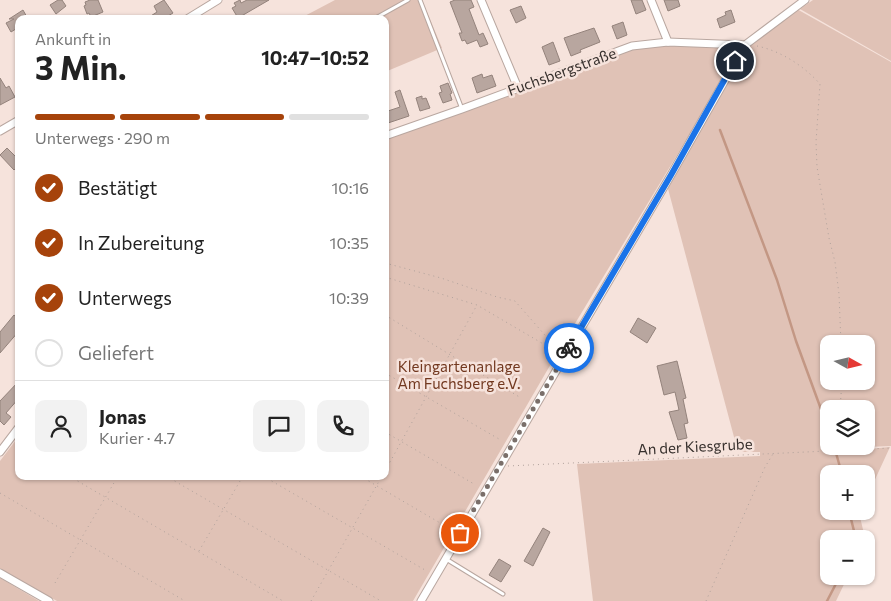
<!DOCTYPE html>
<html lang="de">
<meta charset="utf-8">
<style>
:root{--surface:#fff;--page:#f2f2f2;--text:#222;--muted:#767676;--line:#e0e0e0;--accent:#a6430b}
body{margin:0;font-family:Commissioner,sans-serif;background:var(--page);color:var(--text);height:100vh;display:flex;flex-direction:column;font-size:19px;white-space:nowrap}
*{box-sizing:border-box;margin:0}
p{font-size:16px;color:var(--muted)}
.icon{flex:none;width:28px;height:28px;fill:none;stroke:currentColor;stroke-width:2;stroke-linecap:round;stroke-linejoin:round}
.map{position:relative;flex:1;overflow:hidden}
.side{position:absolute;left:15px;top:15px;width:374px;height:465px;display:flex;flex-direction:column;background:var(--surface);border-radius:10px;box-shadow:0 1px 4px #0004}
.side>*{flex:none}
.needle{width:32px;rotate:98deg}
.fabs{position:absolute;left:820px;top:335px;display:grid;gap:10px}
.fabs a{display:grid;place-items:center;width:55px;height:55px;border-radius:10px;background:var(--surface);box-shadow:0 1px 4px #0004;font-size:25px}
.pin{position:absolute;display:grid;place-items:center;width:42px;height:42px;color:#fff;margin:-21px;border:2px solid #fff;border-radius:50%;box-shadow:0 1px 5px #0007}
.courier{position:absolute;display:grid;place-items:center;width:50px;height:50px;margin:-25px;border:4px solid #1a73e8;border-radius:50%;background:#fff;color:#222;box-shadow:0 1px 6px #0007}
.headline em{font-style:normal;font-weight:700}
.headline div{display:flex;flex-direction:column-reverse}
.headline{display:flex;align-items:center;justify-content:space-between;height:85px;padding:0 20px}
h1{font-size:32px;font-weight:700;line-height:38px}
.bar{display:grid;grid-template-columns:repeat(4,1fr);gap:8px 5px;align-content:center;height:60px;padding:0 20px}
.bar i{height:6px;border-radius:4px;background:var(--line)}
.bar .active{background:var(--accent)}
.bar p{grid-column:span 4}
.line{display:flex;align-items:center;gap:12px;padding:0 20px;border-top:1px solid var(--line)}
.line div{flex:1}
.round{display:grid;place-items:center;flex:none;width:52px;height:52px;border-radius:10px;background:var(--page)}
ol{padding:0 20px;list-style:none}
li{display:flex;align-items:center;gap:15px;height:55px}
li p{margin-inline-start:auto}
li .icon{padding:5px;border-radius:50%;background:var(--accent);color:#fff;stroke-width:4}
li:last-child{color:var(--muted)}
li i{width:28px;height:28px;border:2px solid var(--line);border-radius:50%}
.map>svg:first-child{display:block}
.green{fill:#e0c2b6;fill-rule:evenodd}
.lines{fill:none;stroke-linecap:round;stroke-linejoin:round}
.stream{stroke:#c39784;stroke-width:2.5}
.building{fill:#b8a69f;stroke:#94837c}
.lane-casing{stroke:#b9a7a0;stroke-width:5}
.street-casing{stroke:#b9a7a0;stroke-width:9}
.path{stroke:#b1a29c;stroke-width:1;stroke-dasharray:1 4;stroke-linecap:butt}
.lane{stroke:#fff;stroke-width:3}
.street{stroke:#fff;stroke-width:7}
.done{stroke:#7a6f6a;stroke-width:5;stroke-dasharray:0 9}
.route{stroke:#1a73e8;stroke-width:6}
.labels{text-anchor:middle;stroke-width:5;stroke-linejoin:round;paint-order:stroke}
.street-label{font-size:15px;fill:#37302d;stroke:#f6e3dc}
.park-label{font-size:15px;fill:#72381f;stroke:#f6e3dc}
</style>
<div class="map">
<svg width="891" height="601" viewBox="0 0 891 601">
<rect width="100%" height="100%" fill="#f6e3dc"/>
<g class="green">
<path d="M335,0h87l20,48 -57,24v-53h-86z"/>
<path d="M813,0h78v61l-91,-52z"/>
<path d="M795,8l96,54v384l-47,2 1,3 45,-4 -24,52v-25h-37v37h33l-2,6 5,21 -36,1v37h19l-12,25h-243l-16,-137 183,-8v-4h-22l-71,-267 78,-140zM829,344h37v37h-37zM829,409h37v37h-37z"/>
<path d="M658,43l85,3 -184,304 -146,251h-356l-57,-32v-108l19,-25v40h366v-340l247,-90z"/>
<path d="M0,578l39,23h-39z"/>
</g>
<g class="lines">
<g class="stream">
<path d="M720,130l57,150 19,61 33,90"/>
<path d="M834,446l8,28"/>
<path d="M849,511l7,28"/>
<path d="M827,601l13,-25"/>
</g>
</g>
<g class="building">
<path d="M58,0h4l4,6 -10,8 -6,-9z"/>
<path d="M90,0h8l5,12 -12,5 -2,-4 -2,1 -3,-8 2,-1 -1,-3z"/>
<path d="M164,0l9,13 -10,6h-17l11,-7 -3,-6z"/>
<path d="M240,0l1,3 6,-3h22l-31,18 -6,-10 4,-2 -2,-3z"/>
<path d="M455,0h16l3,7 -5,2 10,26 4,-2 5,11 -8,3 -3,-7 -10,4 -2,-4 -3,1 -3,-8h3l-12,-31z"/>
<path d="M631,0h11l4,10 -10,4z"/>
<path d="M664,0h14l2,6 -12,5z"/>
<path d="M521,6l5,12 -10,5 -6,-13z"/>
<path d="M23,10l5,9h-9v8l-8,5 -5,-9 8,-4h-5z"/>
<path d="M731,10l4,12 -15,6 -3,-9 9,-4 -1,-3z"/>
<path d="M623,22l4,13 -10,4 -5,-13z"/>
<path d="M594,28l6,14 -20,8 1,2 -10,4 -7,-18z"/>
<path d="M553,42l7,19 -11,4 -7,-18z"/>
<path d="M482,74l1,4 9,-3 4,11 -19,7 -5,-15z"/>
<path d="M0,78l6,10 3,-2 6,11 -15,8z"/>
<path d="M448,83l4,10 -2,1 2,6 -9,3 -4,-10 3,-1 -2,-6z"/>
<path d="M400,90l9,26 -24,8v-12l15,-5 -5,-15z"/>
<path d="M422,96v3l4,-1 4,10 -10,3 -4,-13z"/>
<path d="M7,148l12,12v5l-5,5 -14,-15z"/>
<path d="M14,315l5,4v12l-19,22v-21z"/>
<path d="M638,318l18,10 -9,15 -17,-11z"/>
<path d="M677,361l9,37 -3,1 5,24 -4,1 3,14 -9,2 -9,-28 10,-2 -4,-18 -11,3 -7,-29z"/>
<path d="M19,381v17l-13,15 5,4 -7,8 -4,-4v-20z"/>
<path d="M543,528l7,4 -17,34 -9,-5z"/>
<path d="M499,559l12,7 -10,16 -12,-7z"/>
</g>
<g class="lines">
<defs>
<g id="lane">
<path d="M420,0l42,109"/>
<path d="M374,19l34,-19"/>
<path d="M446,559l57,35"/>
</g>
<g id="street">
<path d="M481,0l37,88"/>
<path d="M651,0l17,42"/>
<path d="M187,19l31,-19"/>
<path d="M0,131l19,-11"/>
<path d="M385,136l77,-27 170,-63 36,-4 77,3"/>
<path d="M0,452l19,-25"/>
<path d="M0,573l49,28"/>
<path d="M421,601l250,-426 74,-130 60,-45"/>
</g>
</defs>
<use href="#lane" class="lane-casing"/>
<use href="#street" class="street-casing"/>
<g class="path">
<path d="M757,46c24,5 47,20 63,38l-4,58 1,25 12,71 6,24 4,32 2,50"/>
<path d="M385,263l56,15 56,19 18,4 43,49"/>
<path d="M385,277l92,28 80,47"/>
<path d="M385,315l136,83"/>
<path d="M385,373l114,66"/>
<path d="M840,409l2,-28"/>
<path d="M385,432l89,52"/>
<path d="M15,445l4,3"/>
<path d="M508,466l383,-18"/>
<path d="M385,471l92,-166"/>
<path d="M69,476l214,125"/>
<path d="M166,476l215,125"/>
<path d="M263,476l162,94"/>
<path d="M360,476l87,51"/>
<path d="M0,493l185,108"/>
<path d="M199,551l44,-75"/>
<path d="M55,583l63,-107"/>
<path d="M311,601l71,-125"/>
<path d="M706,601l59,-134 8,-13"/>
</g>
<use href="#lane" class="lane"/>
<use href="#street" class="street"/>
</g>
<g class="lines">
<path class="done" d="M460,533l109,-185"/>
<path class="route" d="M569,348l102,-173 64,-114"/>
</g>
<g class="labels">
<g class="street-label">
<text transform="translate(562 72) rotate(-20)" y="5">Fuchsbergstraße</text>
<text transform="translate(695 447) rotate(-3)" y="5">An der Kiesgrube</text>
</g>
<g class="park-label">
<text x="459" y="372">Kleingartenanlage<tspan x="459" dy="17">Am Fuchsberg e.V.</tspan></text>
</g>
</g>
</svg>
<div class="fabs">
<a><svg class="needle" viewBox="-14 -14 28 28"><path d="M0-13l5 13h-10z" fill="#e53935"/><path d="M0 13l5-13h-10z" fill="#767676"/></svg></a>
<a><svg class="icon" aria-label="layers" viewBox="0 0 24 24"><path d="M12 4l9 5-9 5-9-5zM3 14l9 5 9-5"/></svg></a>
<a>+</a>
<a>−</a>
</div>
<div class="pin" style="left:460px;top:533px;background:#ea580c"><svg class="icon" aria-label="bag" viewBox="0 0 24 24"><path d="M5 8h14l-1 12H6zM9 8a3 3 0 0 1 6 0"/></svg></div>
<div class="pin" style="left:735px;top:61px;background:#1f2937"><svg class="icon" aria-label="home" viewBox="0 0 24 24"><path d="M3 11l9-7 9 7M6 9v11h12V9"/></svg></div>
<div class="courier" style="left:569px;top:348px"><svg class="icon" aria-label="bike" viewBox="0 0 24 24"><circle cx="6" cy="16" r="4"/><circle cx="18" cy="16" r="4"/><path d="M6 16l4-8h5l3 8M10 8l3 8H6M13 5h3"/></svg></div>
<section class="side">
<div class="headline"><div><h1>3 Min.</h1><p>Ankunft in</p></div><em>10:47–10:52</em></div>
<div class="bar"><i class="active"></i><i class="active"></i><i class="active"></i><i></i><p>Unterwegs · 290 m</p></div>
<ol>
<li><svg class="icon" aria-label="check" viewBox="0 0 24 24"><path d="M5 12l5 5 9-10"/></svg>Bestätigt<p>10:16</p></li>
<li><svg class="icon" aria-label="check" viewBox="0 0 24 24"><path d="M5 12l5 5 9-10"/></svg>In Zubereitung<p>10:35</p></li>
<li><svg class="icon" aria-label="check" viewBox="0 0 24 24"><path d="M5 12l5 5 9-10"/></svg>Unterwegs<p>10:39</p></li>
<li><i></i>Geliefert</li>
</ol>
<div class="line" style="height:90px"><a class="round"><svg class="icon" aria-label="person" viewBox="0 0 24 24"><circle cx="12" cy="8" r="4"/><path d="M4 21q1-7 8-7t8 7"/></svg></a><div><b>Jonas</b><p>Kurier · 4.7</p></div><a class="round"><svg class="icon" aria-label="chat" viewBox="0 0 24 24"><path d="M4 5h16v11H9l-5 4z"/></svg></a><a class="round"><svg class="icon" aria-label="phone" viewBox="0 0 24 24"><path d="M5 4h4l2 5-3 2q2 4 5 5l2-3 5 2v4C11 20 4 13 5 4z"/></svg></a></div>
</section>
</div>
